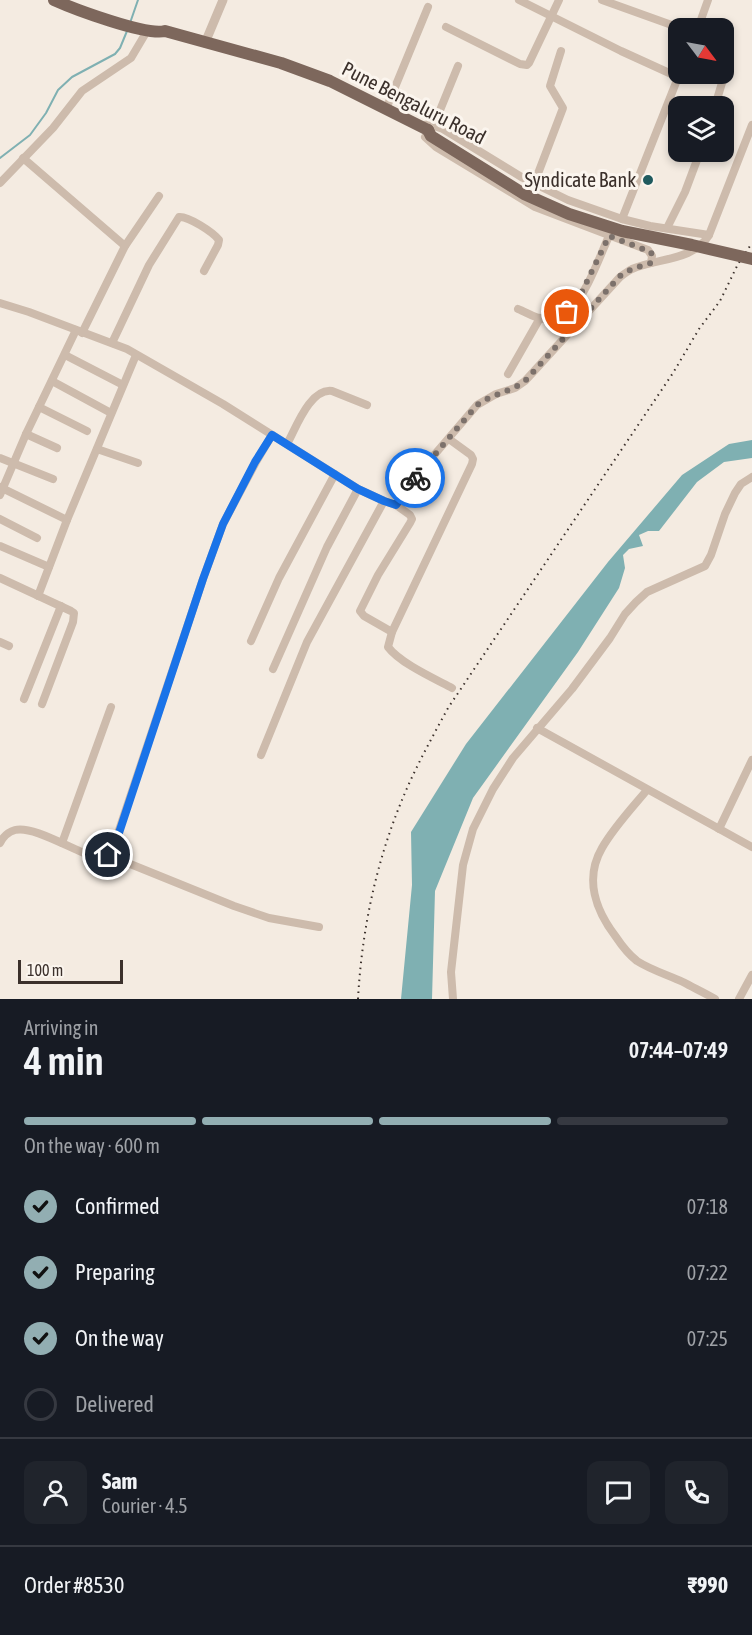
<!DOCTYPE html>
<meta charset="utf-8">
<style>
:root{--surface:#171b24;--page:#20242c;--text:#f1f3f6;--muted:#9ea1a6;--line:#363941;--accent:#92aeb2}
body{margin:0;font-family:"Asap Condensed",sans-serif;background:var(--page);color:var(--text);height:100vh;display:flex;flex-direction:column;font-size:22px;white-space:nowrap}
*{box-sizing:border-box;margin:0}
p{font-size:20px;color:var(--muted)}
.icon{flex:none;width:33px;height:33px;fill:none;stroke:currentColor;stroke-width:2;stroke-linecap:round;stroke-linejoin:round}
.map{position:relative;height:999px;overflow:hidden}
.drawer{display:flex;flex-direction:column;background:var(--surface);flex:1}
.drawer>*{flex:none}
.needle{width:39px;rotate:122deg}
.tools{position:absolute;left:668px;top:18px;display:grid;gap:12px}
.tools a{display:grid;place-items:center;width:66px;height:66px;border-radius:12px;background:var(--surface);box-shadow:0 3px 9px #0003;font-size:30px}
.scale{position:absolute;left:18px;bottom:15px;width:105px;box-sizing:border-box;padding-left:6px;border:3px solid #3b302b;border-top:0;font-size:16px;line-height:21px;white-space:nowrap;color:#3b302b;-webkit-text-stroke:4px #fbf5ee;paint-order:stroke}
.pin{position:absolute;display:grid;place-items:center;width:51px;height:51px;color:#fff;margin:-26px;border:3px solid #fff;border-radius:50%;box-shadow:0 2px 6px #0007}
.courier{position:absolute;display:grid;place-items:center;width:60px;height:60px;margin:-30px;border:4px solid #1a73e8;border-radius:50%;background:#fff;color:#222;box-shadow:0 2px 8px #0007}
.overview em{font-style:normal;font-weight:600}
.overview div{display:flex;flex-direction:column-reverse}
.overview{display:flex;align-items:center;justify-content:space-between;height:102px;padding:0 24px}
h1{font-size:39px;font-weight:600;line-height:45px}
.bar{display:grid;grid-template-columns:repeat(4,1fr);gap:9px 6px;align-content:center;height:72px;padding:0 24px}
.bar i{height:8px;border-radius:4px;background:var(--line)}
.bar .active{background:var(--accent)}
.bar p{grid-column:span 4}
.line{display:flex;align-items:center;gap:15px;padding:0 24px;border-top:2px solid var(--line)}
.line div{flex:1}
.round{display:grid;place-items:center;flex:none;width:63px;height:63px;border-radius:12px;background:var(--page)}
ol{padding:0 24px;list-style:none}
li{display:flex;align-items:center;gap:18px;height:66px}
li p{margin-inline-start:auto}
li .icon{padding:6px;border-radius:50%;background:var(--accent);color:#111;stroke-width:4}
li:last-child{color:var(--muted)}
li i{width:33px;height:33px;border:3px solid var(--line);border-radius:50%}
.map>svg:first-child{display:block}
.water{fill:#7fb0b2}
.lines{fill:none;stroke-linecap:round;stroke-linejoin:round}
.stream{stroke:#7fb0b2;stroke-width:2}
.minor{stroke:#cdbbac;stroke-width:8}
.tertiary{stroke:#cdbbac;stroke-width:9}
.primary{stroke:#7d675c;stroke-width:12}
.rail{stroke:#3b302b;stroke-width:2;stroke-dasharray:1.5 4.5;stroke-linecap:butt}
.primary-bridge{stroke:#7d675c;stroke-width:12}
.done{stroke:#7c716b;stroke-width:6;stroke-dasharray:0 10.8}
.route{stroke:#1a73e8;stroke-width:8}
.poi-dot{fill:#1f5a5e;stroke:#fbf5ee;stroke-width:2}
.labels{text-anchor:middle;stroke-width:6;stroke-linejoin:round;paint-order:stroke}
.street-label{font-size:20px;fill:#3b302b;stroke:#fbf5ee}
.poi-label{font-size:20px;fill:#3b302b;stroke:#fbf5ee;text-anchor:end}
</style>
<div class="map">
<svg width="752" height="999" viewBox="0 0 752 999">
<rect width="100%" height="100%" fill="#f4ebe1"/>
<path class="water" d="M752,440v18l-28,4 -27,20 -38,49h-11l-9,4 4,11 -14,3 -6,6 2,13 -6,20 -41,64 -105,146 -38,93 -3,108h-31l11,-114 -1,-53 55,-88 142,-182 74,-87 47,-31z"/>
<g class="lines">
<g class="stream">
<path d="M130,23l8,-23"/>
<path d="M0,158l30,-23 16,-22 12,-23 14,-13 43,-23 5,-6 7,-17"/>
</g>
<g class="minor">
<path d="M519,0l102,51 57,26"/>
<path d="M602,0l78,28"/>
<path d="M446,27l74,37 7,1 2,-2 30,-63"/>
<path d="M698,28l10,-28"/>
<path d="M715,106l13,-43"/>
<path d="M386,109l42,-102"/>
<path d="M434,125l24,-59"/>
<path d="M421,126l7,-2 15,5 80,49 45,22 54,19 28,7 59,9"/>
<path d="M425,137l11,10 99,60 113,43 4,6 -1,7"/>
<path d="M23,158l102,88"/>
<path d="M0,183l53,-55 29,-37 49,-33 16,-27"/>
<path d="M534,184l29,-76 -13,-22 11,-35"/>
<path d="M622,219l57,-144"/>
<path d="M667,228l18,-36 15,-40"/>
<path d="M0,303l29,9 98,37 96,55 135,85 26,12 12,4 14,10 2,4 -2,4 -32,52 -18,36 4,5 28,16"/>
<path d="M518,309c8,3 18,10 26,10 9,0 19,-3 26,-9 16,-15 30,-54 39,-74"/>
<path d="M82,333l43,-87 34,-50"/>
<path d="M112,343l37,-78 30,-48c9,-1 34,15 40,23l-1,5 -14,26"/>
<path d="M65,355l58,30"/>
<path d="M508,374l32,-56"/>
<path d="M52,381l59,32"/>
<path d="M39,407l48,24"/>
<path d="M26,434l31,14"/>
<path d="M449,439l22,16 2,4 -1,5 -80,168 -4,15c12,16 45,31 64,41"/>
<path d="M287,444c9,-16 23,-56 45,-53l35,14"/>
<path d="M97,449l41,14"/>
<path d="M0,458l53,21"/>
<path d="M0,487l67,33"/>
<path d="M0,495l26,-61 50,-104"/>
<path d="M396,505l33,-44 48,-56 19,-11 19,-6 10,-7 95,-104c4,-3 8,-6 12,-8 25,-11 62,-8 77,-34l43,-110"/>
<path d="M0,519l37,19"/>
<path d="M0,546l49,21"/>
<path d="M0,578l71,33 3,2 -1,9 -31,82"/>
<path d="M38,596l29,-76 69,-165"/>
<path d="M251,641l28,-63 56,-104"/>
<path d="M0,642l9,4"/>
<path d="M273,669l54,-122 31,-58"/>
<path d="M24,699l37,-93"/>
<path d="M537,728l215,119"/>
<path d="M261,755l46,-113 77,-141"/>
<path d="M647,790c-15,18 -33,37 -45,58 -18,31 -6,63 14,89 6,9 12,17 21,24 14,9 31,14 46,21 11,6 22,11 32,17"/>
<path d="M719,829l33,-69"/>
<path d="M0,843c3,-6 8,-11 15,-13 19,-5 62,23 83,28h5l9,-7 91,-272 20,-55 33,-62 16,-27"/>
<path d="M62,843l49,-136"/>
<path d="M108,855l126,51 35,12 50,9"/>
<path d="M453,999l-2,-27 12,-107 10,-36 20,-40 20,-31 59,-69 38,-51 15,-24 11,-12 11,-10 58,-26 6,-11 14,-41 10,-21 6,-9 11,-7"/>
<path d="M739,999l13,-24"/>
</g>
<path class="tertiary" d="M205,43l18,-43"/>
<path class="primary" d="M54,0c20,9 92,36 111,31l116,32 49,18 98,49"/>
<path class="rail" d="M358,999c4,-73 20,-146 50,-213 12,-27 26,-52 40,-78l225,-335 26,-44 21,-28 18,-37 14,-21"/>
<path class="primary-bridge" d="M428,130l3,6 93,58 45,20 53,17 70,14 60,14"/>
</g>
<g class="lines">
<path class="done" d="M415,478l62,-73c15,-11 33,-13 48,-24l95,-105 12,-7 19,-6 1,-7 -1,-4 -42,-16 -30,62 -12,14"/>
<path class="route" d="M108,855l7,-10 88,-266 20,-55 32,-62 17,-27 86,54 26,12 12,4 19,-27"/>
</g>
<circle class="poi-dot" cx="648" cy="180" r="6"/>
<g class="labels">
<g class="street-label">
<text transform="translate(414 103) rotate(27)" y="7">Pune Bengaluru Road</text>
</g>
<g class="poi-label">
<text x="636" y="187">Syndicate Bank</text>
</g>
</g>
</svg>
<div class="tools">
<a><svg class="needle" viewBox="-14 -14 28 28"><path d="M0-13l5 13h-10z" fill="#e53935"/><path d="M0 13l5-13h-10z" fill="#9ea1a6"/></svg></a>
<a><svg class="icon" aria-label="layers" viewBox="0 0 24 24"><path d="M12 4l9 5-9 5-9-5zM3 14l9 5 9-5"/></svg></a>
</div>
<div class="scale">100 m</div>
<div class="pin" style="left:567px;top:312px;background:#ea580c"><svg class="icon" aria-label="bag" viewBox="0 0 24 24"><path d="M5 8h14l-1 12H6zM9 8a3 3 0 0 1 6 0"/></svg></div>
<div class="pin" style="left:108px;top:855px;background:#1f2937"><svg class="icon" aria-label="home" viewBox="0 0 24 24"><path d="M3 11l9-7 9 7M6 9v11h12V9"/></svg></div>
<div class="courier" style="left:415px;top:478px"><svg class="icon" aria-label="bike" viewBox="0 0 24 24"><circle cx="6" cy="16" r="4"/><circle cx="18" cy="16" r="4"/><path d="M6 16l4-8h5l3 8M10 8l3 8H6M13 5h3"/></svg></div>
</div>
<section class="drawer">
<div class="overview"><div><h1>4 min</h1><p>Arriving in</p></div><em>07:44–07:49</em></div>
<div class="bar"><i class="active"></i><i class="active"></i><i class="active"></i><i></i><p>On the way · 600 m</p></div>
<ol>
<li><svg class="icon" aria-label="check" viewBox="0 0 24 24"><path d="M5 12l5 5 9-10"/></svg>Confirmed<p>07:18</p></li>
<li><svg class="icon" aria-label="check" viewBox="0 0 24 24"><path d="M5 12l5 5 9-10"/></svg>Preparing<p>07:22</p></li>
<li><svg class="icon" aria-label="check" viewBox="0 0 24 24"><path d="M5 12l5 5 9-10"/></svg>On the way<p>07:25</p></li>
<li><i></i>Delivered</li>
</ol>
<div class="line" style="height:108px"><a class="round"><svg class="icon" aria-label="person" viewBox="0 0 24 24"><circle cx="12" cy="8" r="4"/><path d="M4 21q1-7 8-7t8 7"/></svg></a><div><b>Sam</b><p>Courier · 4.5</p></div><a class="round"><svg class="icon" aria-label="chat" viewBox="0 0 24 24"><path d="M4 5h16v11H9l-5 4z"/></svg></a><a class="round"><svg class="icon" aria-label="phone" viewBox="0 0 24 24"><path d="M5 4h4l2 5-3 2q2 4 5 5l2-3 5 2v4C11 20 4 13 5 4z"/></svg></a></div>
<div class="line" style="height:78px"><div>Order #8530</div><b>₹990</b></div>
</section>
